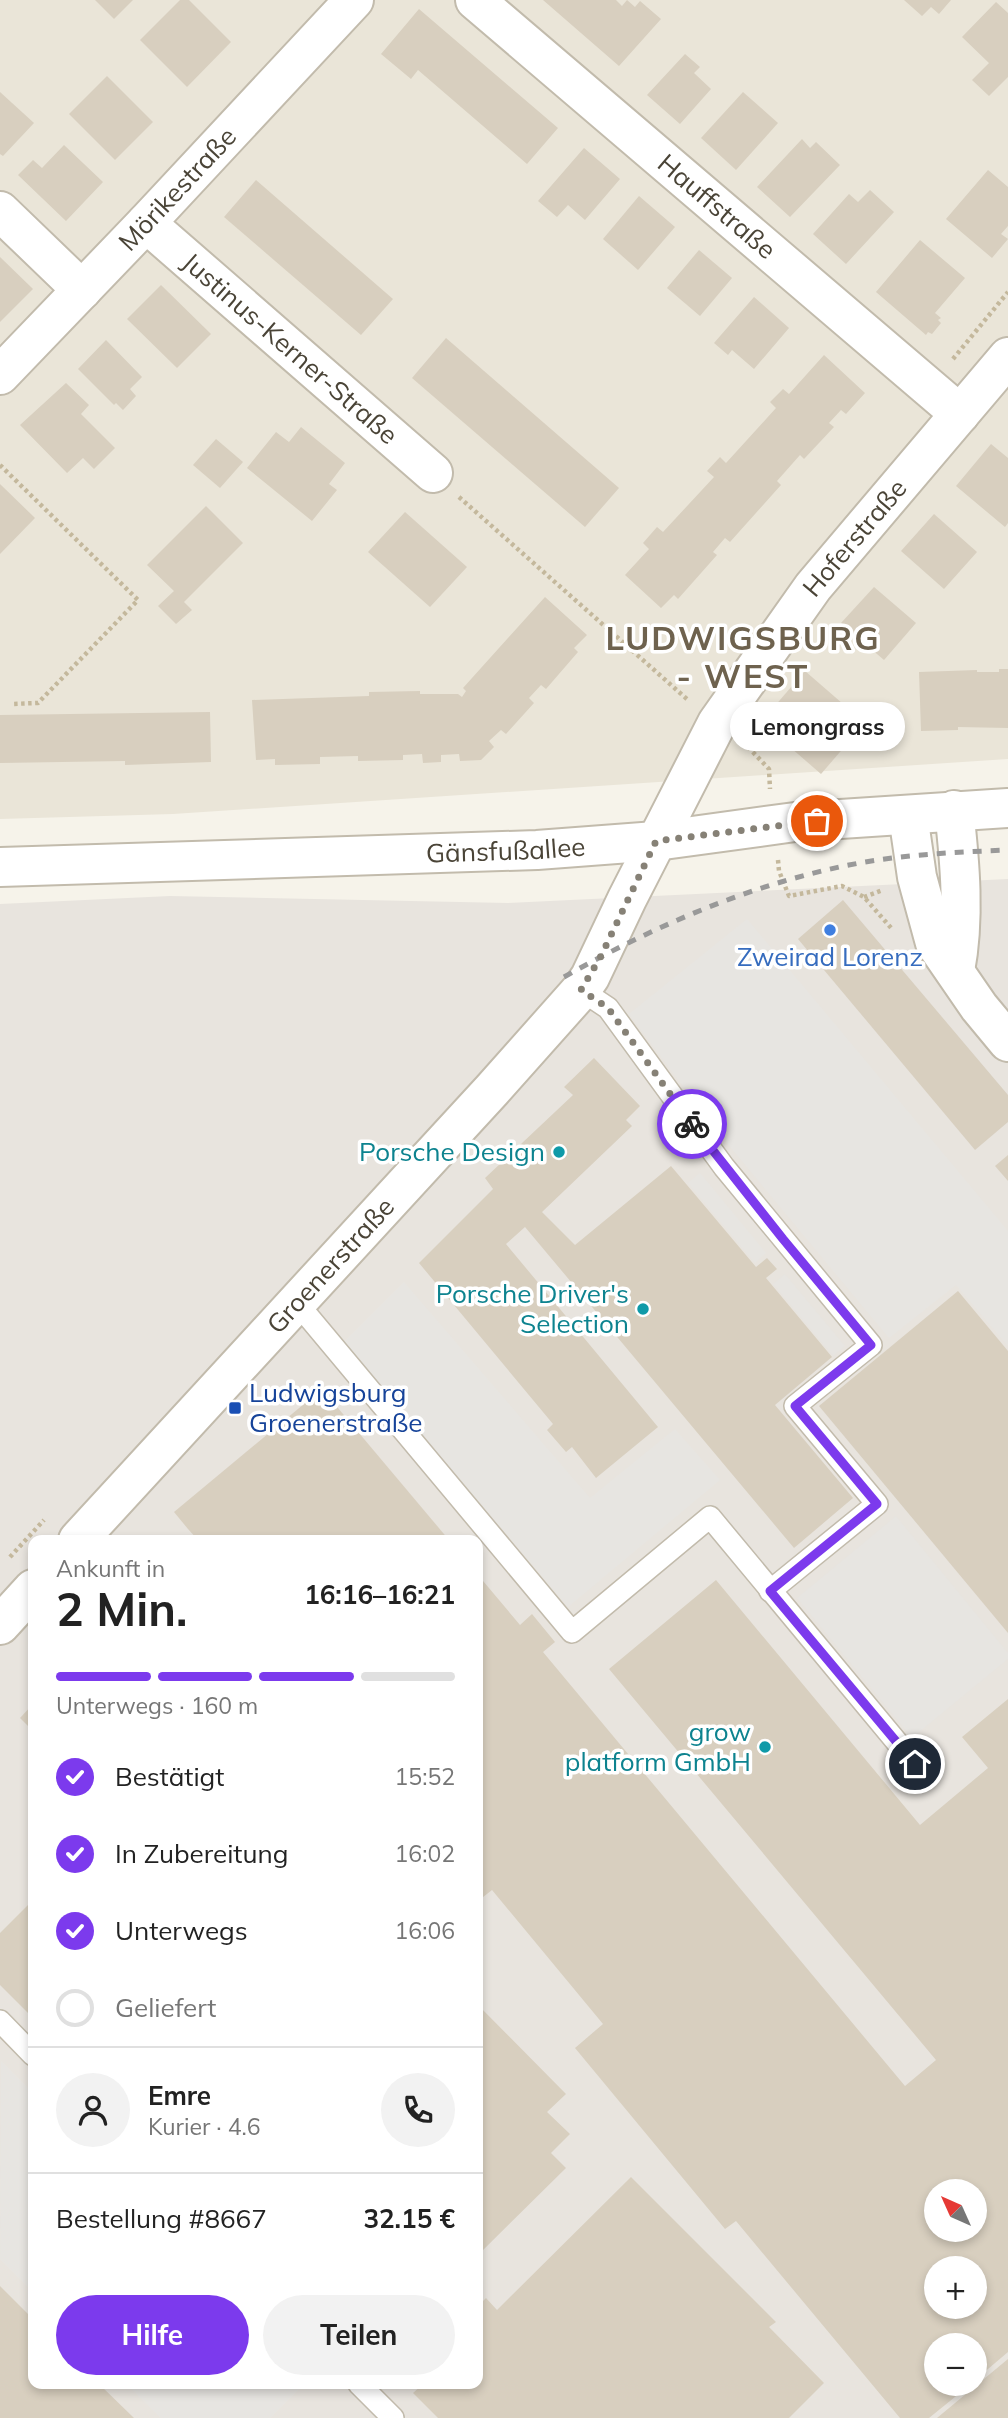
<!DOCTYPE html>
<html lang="de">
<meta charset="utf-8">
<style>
:root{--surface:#fff;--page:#f2f2f2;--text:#222;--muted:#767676;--line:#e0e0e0;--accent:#7c3aed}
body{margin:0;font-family:Mulish,sans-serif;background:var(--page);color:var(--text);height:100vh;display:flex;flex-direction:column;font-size:26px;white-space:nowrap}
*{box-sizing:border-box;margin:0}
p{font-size:23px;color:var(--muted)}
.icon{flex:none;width:38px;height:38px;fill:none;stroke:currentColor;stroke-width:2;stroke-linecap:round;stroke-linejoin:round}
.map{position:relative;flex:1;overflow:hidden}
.sheet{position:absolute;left:28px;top:1535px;width:455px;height:854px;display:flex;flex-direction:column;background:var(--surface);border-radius:14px;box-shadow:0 4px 10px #0003}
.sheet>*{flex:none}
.needle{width:46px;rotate:315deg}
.controls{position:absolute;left:924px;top:2179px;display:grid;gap:14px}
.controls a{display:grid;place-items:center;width:63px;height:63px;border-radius:50%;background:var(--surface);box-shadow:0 4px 10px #0003;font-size:35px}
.pin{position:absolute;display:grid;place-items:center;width:60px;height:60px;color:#fff;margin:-30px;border:4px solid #fff;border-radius:50%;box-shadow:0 2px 7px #0007}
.courier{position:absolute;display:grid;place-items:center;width:70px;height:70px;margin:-35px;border:5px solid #7c3aed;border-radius:50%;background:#fff;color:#222;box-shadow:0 2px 9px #0007}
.bubble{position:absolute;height:49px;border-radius:24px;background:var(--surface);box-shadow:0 4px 10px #0003;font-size:23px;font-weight:700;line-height:49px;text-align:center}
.summary em{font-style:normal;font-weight:700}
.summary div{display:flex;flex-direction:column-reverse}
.summary{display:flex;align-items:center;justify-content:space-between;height:119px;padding:0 28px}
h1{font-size:46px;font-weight:700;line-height:52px}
.bar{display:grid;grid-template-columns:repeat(4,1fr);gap:10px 7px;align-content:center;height:84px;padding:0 28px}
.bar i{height:9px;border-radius:5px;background:var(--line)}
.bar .active{background:var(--accent)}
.bar p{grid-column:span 4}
.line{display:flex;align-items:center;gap:18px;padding:0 28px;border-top:2px solid var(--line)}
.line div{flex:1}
.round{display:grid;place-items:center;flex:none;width:74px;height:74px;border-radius:37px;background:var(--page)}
ol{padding:0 28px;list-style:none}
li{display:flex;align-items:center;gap:21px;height:77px}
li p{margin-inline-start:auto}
li .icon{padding:7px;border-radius:50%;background:var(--accent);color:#fff;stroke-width:4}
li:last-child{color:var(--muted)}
li i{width:38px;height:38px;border:4px solid var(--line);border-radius:50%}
.button{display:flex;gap:14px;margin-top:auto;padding:14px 28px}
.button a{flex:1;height:80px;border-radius:42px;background:var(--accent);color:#fff;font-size:28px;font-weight:700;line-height:80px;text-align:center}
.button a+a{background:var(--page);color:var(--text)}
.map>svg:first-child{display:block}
.residential{fill:#eae5d8}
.industrial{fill:#e8e4de;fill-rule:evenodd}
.parking{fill:#e7e5e1}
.building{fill:#d8cfbf;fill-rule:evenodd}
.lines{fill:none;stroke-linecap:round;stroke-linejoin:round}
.lane-casing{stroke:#c2bbac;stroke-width:24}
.street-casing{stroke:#c2bbac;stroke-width:42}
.path{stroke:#c4b89c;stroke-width:4.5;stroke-dasharray:3.5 3.5;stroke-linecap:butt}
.lane{stroke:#fff;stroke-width:21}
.street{stroke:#fff;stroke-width:38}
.rail{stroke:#999;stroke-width:5;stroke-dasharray:9 9;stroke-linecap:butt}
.done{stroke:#868176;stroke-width:7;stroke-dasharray:0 12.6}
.route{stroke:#7c3aed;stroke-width:9}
.shop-dot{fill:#3f7fe0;stroke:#fff;stroke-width:2.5}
.culture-dot{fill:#0f9aa8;stroke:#fff;stroke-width:2.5}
.transit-dot{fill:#1a4fb4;stroke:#fff;stroke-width:2.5}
.labels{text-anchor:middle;stroke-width:7;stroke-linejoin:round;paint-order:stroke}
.street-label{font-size:26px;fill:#4a4437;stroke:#fff}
.shop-label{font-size:26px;fill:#366cbe;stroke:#fff}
.culture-label{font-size:26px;fill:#0d838f;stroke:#fff;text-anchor:end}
.transit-label{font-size:26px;fill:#164399;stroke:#fff;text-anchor:start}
.district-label{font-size:33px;font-weight:bold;letter-spacing:2px;fill:#6e624e;stroke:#fff}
</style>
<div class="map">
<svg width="1008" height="2418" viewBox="0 0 1008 2418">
<rect width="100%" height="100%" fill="#f6f3ea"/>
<path class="residential" d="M0,0h1008v759l-835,55 -173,5z"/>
<path class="industrial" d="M1008,879v1539h-1008v-1514l170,-8 338,7zM33,1540h445v844h-445zM936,2191h39v39h-39zM936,2268h39v38h-39zM936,2345h39v39h-39z"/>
<g class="parking">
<path d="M747,919l261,312v115l-52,-61 -67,53 -177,-213 -83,-111z"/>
<path d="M700,1173l66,80 -11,10 -67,-80z"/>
<path d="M785,1274l60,72 -12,10 -60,-72z"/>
<path d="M404,1282l186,216 85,-69 45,51 -152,127 -224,-265z"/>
<path d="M896,1516l112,137v6l-96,79 -115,-140z"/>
<path d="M1,2061l32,32v199l-33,-33z"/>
<path d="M126,2384h178l-34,34h-109z"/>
</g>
<g class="building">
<path d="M95,0h38l-19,19z"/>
<path d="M180,0h9l42,42 -44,45 -47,-47z"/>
<path d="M543,0h73l6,6 5,-6 8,7 5,-6 21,18 -42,47z"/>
<path d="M904,0h47l-12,14 -8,-7 -9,9z"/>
<path d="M996,2l12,11v64l-19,19 -17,-16 17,-17 -27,-26z"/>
<path d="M419,9l139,119 -31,36 -109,-94 -7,9 -30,-25z"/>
<path d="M685,54l15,13 -6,6 17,16 -31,35 -33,-29z"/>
<path d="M107,76l46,46 -38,38 -46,-46z"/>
<path d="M0,92l34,31 -31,33 -3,-2z"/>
<path d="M743,92l35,31 -42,47 -35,-32z"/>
<path d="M802,139l8,9 6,-6 24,23 -50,52 -33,-30z"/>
<path d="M64,145l39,37 -37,39 -48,-46 15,-15 9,8z"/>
<path d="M584,148l36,31 -35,41 -17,-15 -11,12 -19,-16z"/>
<path d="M988,170l20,17v39l-7,8 7,5 -16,19 -46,-39z"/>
<path d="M256,180l137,119 -32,36 -137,-118z"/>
<path d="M870,190l24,22 -48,52 -33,-30 36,-40 9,8z"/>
<path d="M639,196l36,31 -37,43 -35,-31z"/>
<path d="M920,240l45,38 -30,35 6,5 -3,2 3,3 -9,11 -4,-2 -2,3 -50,-43z"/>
<path d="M699,250l33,28 -32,38 -33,-28z"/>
<path d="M0,257l33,32 -33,33z"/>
<path d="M161,285l50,49 -34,34 -50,-49z"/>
<path d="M754,297l35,31 -35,41 -22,-19 -4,5 -14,-12z"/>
<path d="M446,338l173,150 -34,39 -173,-149z"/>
<path d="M106,340l36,37 -12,12 6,7 -13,14 -7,-7 -2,2 -36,-36z"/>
<path d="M824,355l41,38 -19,21 -5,-4 -12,13 5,4 -30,32 -4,-4 -23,26 4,4 -51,57 -5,-4 -12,14 4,3 -39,44 -4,-4 -13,13 -36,-33 24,-26 -6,-6 14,-16 6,5 51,-55 -7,-6 13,-14 6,6 50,-55 -6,-6 13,-13 6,5z"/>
<path d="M66,383l23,22 -8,9 34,34 -21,21 -11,-11 -16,15 -47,-48z"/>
<path d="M301,427l44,36 -16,21 8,6 -25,31 -65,-53 29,-36 13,10z"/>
<path d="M216,439l27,23 -23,26 -27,-23z"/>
<path d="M991,444l17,14v65l-3,4 -49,-41z"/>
<path d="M0,484l35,34 -35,36z"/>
<path d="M206,506l37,37 -59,59 8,8 -16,14 -18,-18 16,-15 -27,-26z"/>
<path d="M405,512l62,55 -37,40 -62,-55z"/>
<path d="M934,514l43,38 -33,37 -43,-38z"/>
<path d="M874,587l42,36 -32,37 -43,-37z"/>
<path d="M545,597l42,38 -13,13 4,4 -32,37 -5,-4 -12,13 5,5 -28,31 -5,-4 -12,11 5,6 -13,13 -21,1 -1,-7 -18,1v7l-18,1 -1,-9 -19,1v5l-45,1v-5l-38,1v7l-45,1v-6l-19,1 -4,-60 117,-4v-4l51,-1v3h38l4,3 4,-6 -3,-3z"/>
<path d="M999,669h9v59l-50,-1v3l-37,1 -2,-59 58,-2v2h22z"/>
<path d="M805,671l60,52 -44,51 -60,-52z"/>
<path d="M210,712l1,50 -86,3v-4l-125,2v-48z"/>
<path d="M843,900l165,195v27l-33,28 -177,-211z"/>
<path d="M594,1058l46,48 -14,14 6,6 -90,86 33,33 96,-79 85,101 11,-9 10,11 -11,9 66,79 -57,48 78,93 -59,50 -269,-321 -19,17 152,183 -62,51 -24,-31 -6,5 -19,-22 6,-6 -134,-161 74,-74 -8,-11 88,-83 -9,-8z"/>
<path d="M1008,1155v26l-13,-15z"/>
<path d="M958,1291l50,60v282l-189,-227z"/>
<path d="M322,1389l127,151h-251l-10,-11 -14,-17z"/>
<path d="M478,1575l42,50 12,-11 23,28 -12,10 362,434 31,-26 -327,-391 107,-89 204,245 68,-57 -26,-31 46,-38v653l-33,28v-35h-39v39h35l-42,34h-29l-164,-197 -11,8 -150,-181 28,-24 -111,-134 -14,11zM936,2191h39v39h-39zM936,2268h39v38h-39z"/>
<path d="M33,1704v27l-13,-13z"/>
<path d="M33,1900v118l-33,-33v-52z"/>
<path d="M478,2005l88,89 -19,18 23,22 -19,19 15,15 -88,87z"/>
<path d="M631,2177l145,145 -7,5 55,56 -35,35h-351l-25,-25 10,-9h55v-78l8,-8 11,12z"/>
<path d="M0,2286l33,33v65h66l35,34h-134z"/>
<path d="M1008,2359v59h-71z"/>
</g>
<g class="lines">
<defs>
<g id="lane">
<path d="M581,990l27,18 116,159 147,178 -76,61 82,98 -107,87"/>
<path d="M297,1303l275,329 138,-115 205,247"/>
<path d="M0,2021l33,34"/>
<path d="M359,2384l34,34"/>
</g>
<g id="street">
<path id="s1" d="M475,0l485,414"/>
<path d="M0,211l82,79"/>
<path id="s2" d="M146,223l287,250"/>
<path id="s3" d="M0,375l146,-152 208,-223"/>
<path d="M954,810c6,53 11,109 1,161"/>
<path d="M908,815l9,62 18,66 44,64 29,35"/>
<path id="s4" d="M0,867l537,-17 119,-9 139,-19 213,-14"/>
<path id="s5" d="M78,1540l414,-450 89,-100 9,-13 37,-78 90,-176 96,-136 195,-230"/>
<path d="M0,1625l33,-36"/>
</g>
</defs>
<use href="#lane" class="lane-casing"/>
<use href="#street" class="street-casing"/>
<g class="path">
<path d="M953,359l55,-67"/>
<path d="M0,465l138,135 -100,103 -27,1"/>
<path d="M459,497l229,203"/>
<path d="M748,747l21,22 1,20"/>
<path d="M778,860l1,11 10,25 53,-10 22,11 28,32"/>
<path d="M864,897l19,-7"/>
<path d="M10,1557l34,-37"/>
</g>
<use href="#lane" class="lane"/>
<use href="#street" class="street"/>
<path class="rail" d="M564,977c94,-53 194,-96 301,-115 47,-8 95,-10 143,-12"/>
</g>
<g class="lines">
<path class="done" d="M692,1124l-84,-116 -27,-18 20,-34 55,-115 161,-20"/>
<path class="route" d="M692,1124l91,115 88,106 -76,61 82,98 -107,87 145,173"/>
</g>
<circle class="shop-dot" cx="830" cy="930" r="7"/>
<g class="culture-dot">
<circle cx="559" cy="1152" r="7"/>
<circle cx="643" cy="1309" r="7"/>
<circle cx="765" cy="1747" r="7"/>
</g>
<rect class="transit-dot" x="228" y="1401" width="14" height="14" rx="3.5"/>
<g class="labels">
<g class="street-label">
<text dy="9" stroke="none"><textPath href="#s3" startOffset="257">Mörikestraße</textPath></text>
<text dy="9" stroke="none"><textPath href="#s1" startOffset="318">Hauffstraße</textPath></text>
<text dy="9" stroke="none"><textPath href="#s2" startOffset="191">Justinus-Kerner-Straße</textPath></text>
<text dy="9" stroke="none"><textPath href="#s5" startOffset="1276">Hoferstraße</textPath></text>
<text dy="9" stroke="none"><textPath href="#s4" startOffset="506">Gänsfußallee</textPath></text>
<text dy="9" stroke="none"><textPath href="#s5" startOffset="373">Groenerstraße</textPath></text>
</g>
<g class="shop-label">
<text x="830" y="966">Zweirad Lorenz</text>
</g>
<g class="culture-label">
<text x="545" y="1161">Porsche Design</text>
<text x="629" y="1303">Porsche Driver's<tspan x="629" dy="30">Selection</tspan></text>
<text x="751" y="1741">grow<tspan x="751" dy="30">platform GmbH</tspan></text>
</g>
<g class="transit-label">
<text x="249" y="1402">Ludwigsburg<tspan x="249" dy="30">Groenerstraße</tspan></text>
</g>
<g class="district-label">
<text x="743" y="650">LUDWIGSBURG<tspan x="743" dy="38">- WEST</tspan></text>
</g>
</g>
</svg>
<div class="controls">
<a><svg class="needle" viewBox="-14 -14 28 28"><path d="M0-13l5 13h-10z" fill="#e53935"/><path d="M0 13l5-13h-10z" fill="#767676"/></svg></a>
<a>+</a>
<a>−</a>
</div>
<div class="pin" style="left:817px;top:821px;background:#ea580c"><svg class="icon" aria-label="bag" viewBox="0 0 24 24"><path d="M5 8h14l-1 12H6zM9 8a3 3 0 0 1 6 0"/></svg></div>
<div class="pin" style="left:915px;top:1764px;background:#1f2937"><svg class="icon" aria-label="home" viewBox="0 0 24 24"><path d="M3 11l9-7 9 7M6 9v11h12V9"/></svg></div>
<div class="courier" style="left:692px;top:1124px"><svg class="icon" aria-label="bike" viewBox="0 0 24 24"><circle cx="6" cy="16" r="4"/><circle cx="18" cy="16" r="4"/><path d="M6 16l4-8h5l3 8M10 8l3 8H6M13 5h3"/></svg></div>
<div class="bubble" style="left:730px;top:702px;width:175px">Lemongrass</div>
<section class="sheet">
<div class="summary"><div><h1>2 Min.</h1><p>Ankunft in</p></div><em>16:16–16:21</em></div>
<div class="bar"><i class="active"></i><i class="active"></i><i class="active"></i><i></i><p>Unterwegs · 160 m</p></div>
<ol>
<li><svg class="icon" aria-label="check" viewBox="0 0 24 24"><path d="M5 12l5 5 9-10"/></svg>Bestätigt<p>15:52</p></li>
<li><svg class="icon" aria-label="check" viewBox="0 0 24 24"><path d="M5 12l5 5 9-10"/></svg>In Zubereitung<p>16:02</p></li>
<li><svg class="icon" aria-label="check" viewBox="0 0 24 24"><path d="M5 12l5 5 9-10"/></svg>Unterwegs<p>16:06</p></li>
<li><i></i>Geliefert</li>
</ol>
<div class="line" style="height:126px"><a class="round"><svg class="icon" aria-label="person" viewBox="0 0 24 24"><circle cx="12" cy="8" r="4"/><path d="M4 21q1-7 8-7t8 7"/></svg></a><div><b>Emre</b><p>Kurier · 4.6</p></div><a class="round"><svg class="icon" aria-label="phone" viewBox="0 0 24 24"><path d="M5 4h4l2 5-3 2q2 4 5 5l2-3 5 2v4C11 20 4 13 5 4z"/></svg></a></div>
<div class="line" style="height:91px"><div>Bestellung #8667</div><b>32.15 €</b></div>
<div class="button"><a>Hilfe</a><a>Teilen</a></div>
</section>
</div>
